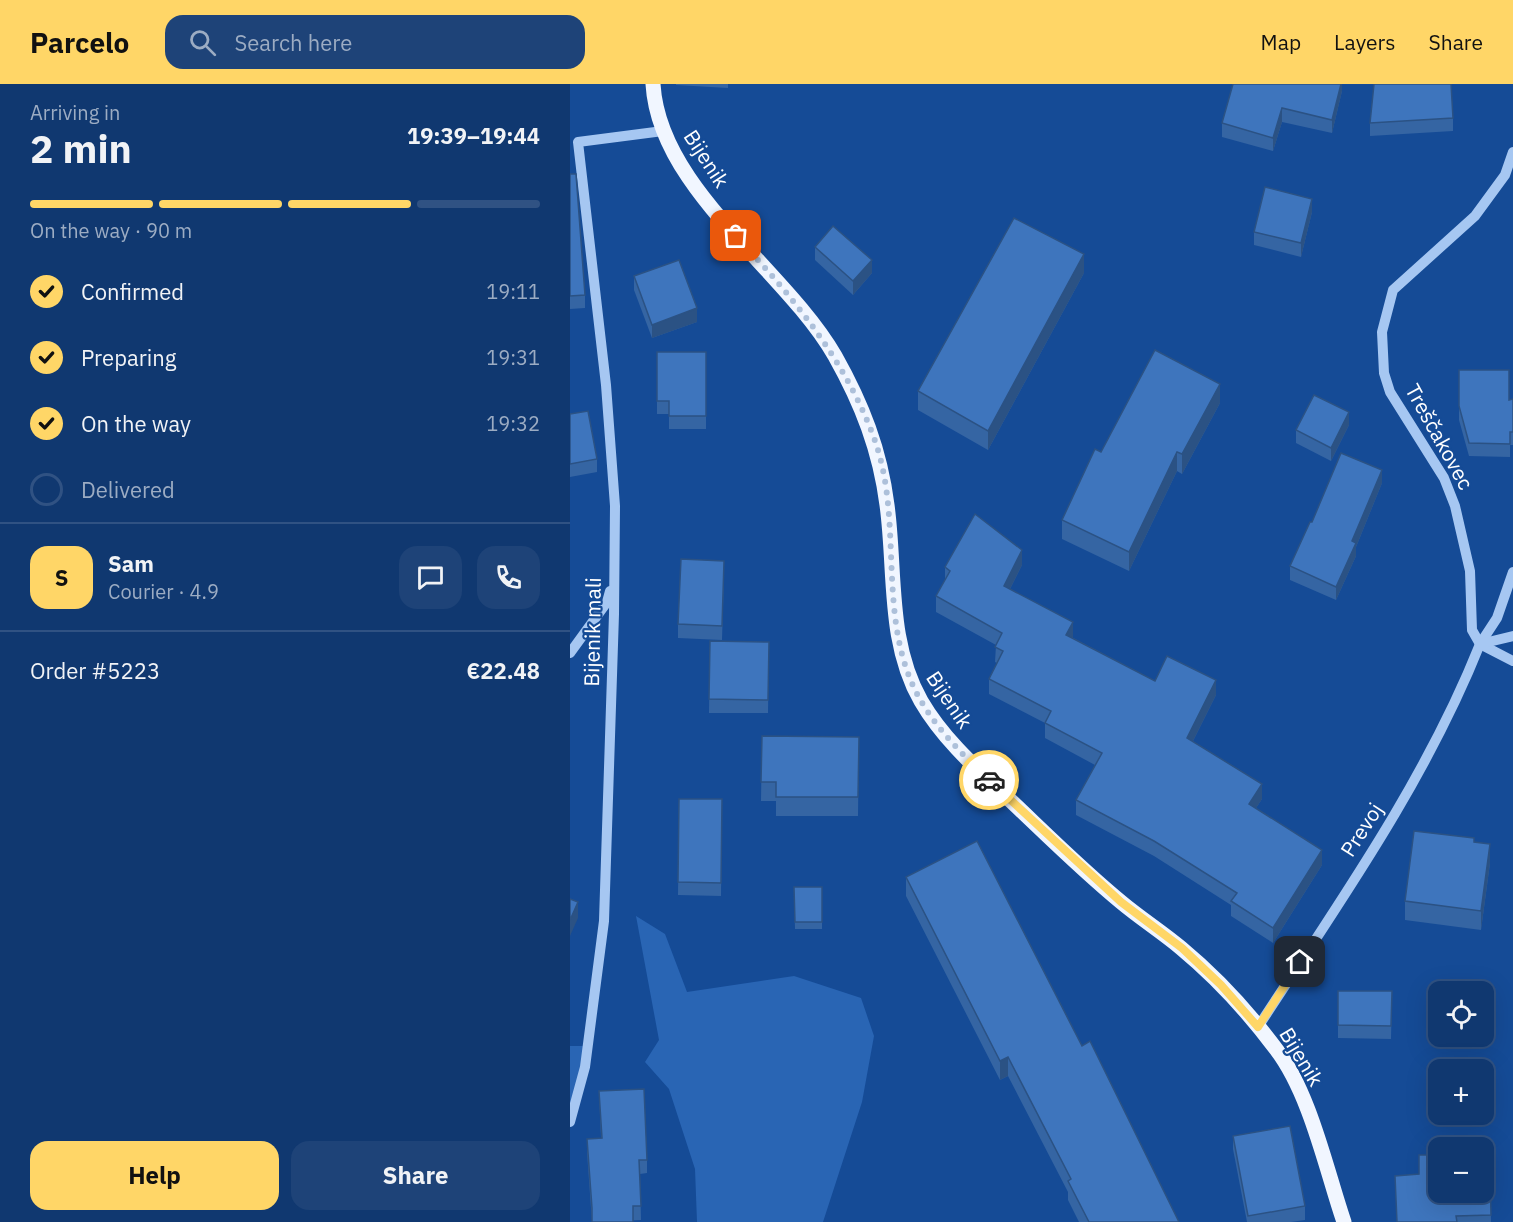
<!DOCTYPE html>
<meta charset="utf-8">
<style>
:root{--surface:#103870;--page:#1e4378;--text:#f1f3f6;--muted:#9cacc3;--line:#305283;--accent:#ffd667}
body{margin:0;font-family:"IBM Plex Sans",sans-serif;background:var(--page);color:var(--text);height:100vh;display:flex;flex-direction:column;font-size:22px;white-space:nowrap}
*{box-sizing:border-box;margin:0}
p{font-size:20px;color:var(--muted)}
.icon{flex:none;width:33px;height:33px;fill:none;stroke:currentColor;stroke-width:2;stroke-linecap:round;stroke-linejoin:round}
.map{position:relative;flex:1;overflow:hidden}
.sheet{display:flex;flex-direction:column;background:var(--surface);width:570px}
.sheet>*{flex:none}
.buttons{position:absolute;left:858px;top:897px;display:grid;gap:12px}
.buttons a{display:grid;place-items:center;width:66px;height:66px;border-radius:12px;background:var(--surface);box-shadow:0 6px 24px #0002,0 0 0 2px var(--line);font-size:30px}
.pin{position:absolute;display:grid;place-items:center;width:51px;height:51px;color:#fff;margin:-26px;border-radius:12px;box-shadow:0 3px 9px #0006}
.courier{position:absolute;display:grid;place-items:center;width:60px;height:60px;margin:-30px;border:4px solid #ffd667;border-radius:50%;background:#fff;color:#222;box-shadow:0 2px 8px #0007}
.head em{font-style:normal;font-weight:700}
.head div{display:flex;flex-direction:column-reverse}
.head{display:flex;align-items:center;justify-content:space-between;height:102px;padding:0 30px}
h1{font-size:39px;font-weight:700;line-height:45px}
.bar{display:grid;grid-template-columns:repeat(4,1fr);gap:9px 6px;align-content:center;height:72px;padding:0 30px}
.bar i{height:8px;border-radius:4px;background:var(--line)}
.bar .selected{background:var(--accent)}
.bar p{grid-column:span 4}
.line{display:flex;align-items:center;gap:15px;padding:0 30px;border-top:2px solid var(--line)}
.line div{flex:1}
.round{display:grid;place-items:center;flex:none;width:63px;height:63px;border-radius:18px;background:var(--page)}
ol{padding:0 30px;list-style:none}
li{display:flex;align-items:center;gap:18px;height:66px}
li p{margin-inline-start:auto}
li .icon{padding:6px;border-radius:50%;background:var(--accent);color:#111;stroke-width:4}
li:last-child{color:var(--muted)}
li i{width:33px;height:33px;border:3px solid var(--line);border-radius:50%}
.primary-button{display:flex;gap:12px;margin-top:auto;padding:12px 30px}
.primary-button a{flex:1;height:69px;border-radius:18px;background:var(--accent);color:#111;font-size:24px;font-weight:700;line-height:69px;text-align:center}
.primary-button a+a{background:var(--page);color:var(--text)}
header{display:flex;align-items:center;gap:36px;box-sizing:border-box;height:84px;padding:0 30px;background:var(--accent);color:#111}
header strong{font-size:28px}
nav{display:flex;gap:33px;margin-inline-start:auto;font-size:21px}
.search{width:420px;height:54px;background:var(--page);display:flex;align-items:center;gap:15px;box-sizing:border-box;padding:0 21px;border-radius:18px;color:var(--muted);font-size:22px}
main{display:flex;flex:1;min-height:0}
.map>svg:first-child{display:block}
.green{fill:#2965b4}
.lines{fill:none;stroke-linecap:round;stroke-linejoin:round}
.minor{stroke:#a6c7f2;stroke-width:10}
.major{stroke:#f1f6ff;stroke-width:15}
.wall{fill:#3565a3}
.shaded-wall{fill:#2b5284}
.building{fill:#3e75bd;stroke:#2b5284;stroke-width:1.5}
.done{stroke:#adc0da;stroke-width:6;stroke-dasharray:0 10.8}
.route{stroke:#ffd667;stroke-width:8}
.labels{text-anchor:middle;stroke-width:4.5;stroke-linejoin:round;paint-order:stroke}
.street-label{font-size:21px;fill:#fff;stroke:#154b96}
</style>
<header>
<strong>Parcelo</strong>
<div class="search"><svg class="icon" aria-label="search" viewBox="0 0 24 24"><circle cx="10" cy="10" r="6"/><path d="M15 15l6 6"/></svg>Search here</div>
<nav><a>Map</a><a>Layers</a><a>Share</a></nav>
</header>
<main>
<section class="sheet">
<div class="head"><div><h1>2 min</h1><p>Arriving in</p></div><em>19:39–19:44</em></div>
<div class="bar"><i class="selected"></i><i class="selected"></i><i class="selected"></i><i></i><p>On the way · 90 m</p></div>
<ol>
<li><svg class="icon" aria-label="check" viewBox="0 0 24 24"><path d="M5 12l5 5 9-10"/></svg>Confirmed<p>19:11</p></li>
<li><svg class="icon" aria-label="check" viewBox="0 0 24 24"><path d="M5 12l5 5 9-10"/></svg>Preparing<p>19:31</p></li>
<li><svg class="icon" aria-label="check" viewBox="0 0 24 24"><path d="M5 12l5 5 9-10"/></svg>On the way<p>19:32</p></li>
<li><i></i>Delivered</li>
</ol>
<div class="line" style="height:108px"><b class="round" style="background:var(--accent);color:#111">S</b><div><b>Sam</b><p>Courier · 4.9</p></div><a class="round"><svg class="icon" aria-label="chat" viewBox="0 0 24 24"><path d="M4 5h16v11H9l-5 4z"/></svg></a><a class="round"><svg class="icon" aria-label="phone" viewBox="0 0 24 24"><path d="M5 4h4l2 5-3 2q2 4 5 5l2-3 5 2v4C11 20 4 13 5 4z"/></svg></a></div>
<div class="line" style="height:78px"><div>Order #5223</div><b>€22.48</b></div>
<div class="primary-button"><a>Help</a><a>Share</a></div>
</section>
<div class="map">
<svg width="943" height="1138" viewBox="0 0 943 1138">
<rect width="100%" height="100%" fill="#154b96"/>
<g class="green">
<path d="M66,832l29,18 22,58 107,-16 67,22 13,38 -12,66 -39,120h-126l-2,-53 -26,-80 -24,-27 14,-22z"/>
<path d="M0,962h16l-16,69z"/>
</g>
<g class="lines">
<g class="minor">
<path d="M910,560l-8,-14 -2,-59 -15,-65 -11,-28 -54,-86 -6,-19 -2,-41 11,-42 82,-74 30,-41 8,-23"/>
<path d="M910,560l17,-26 16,-46"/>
<path d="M910,560l33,17"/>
<path d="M0,569l37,-51 3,-11"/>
<path d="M688,943c81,-124 167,-245 222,-383l33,-8"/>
<path d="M0,1038l15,-55 19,-146 10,-307 1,-108 -9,-121 -28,-243 85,-11"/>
</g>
<path class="major" d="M83,0c6,105 132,185 182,272 27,48 45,94 52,149 9,66 0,137 34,196 22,38 56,68 88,98 36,34 73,71 112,103 19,16 41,30 60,46 35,29 68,65 95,101 34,44 50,120 68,173"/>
</g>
<g class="wall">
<path d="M106,0h52v4l-52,-3z"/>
<path d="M772,0v7l-10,42 -50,-11 -9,29 -51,-14v-14z"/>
<path d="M883,34v13l-83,5v-13z"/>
<path d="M0,90l15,121v13l-15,1z"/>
<path d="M742,128l-11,45 -47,-12v-13z"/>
<path d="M245,163l57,26 -19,22 -38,-35z"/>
<path d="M514,189l-96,177 -70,-40v-19z"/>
<path d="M64,192l63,46 -45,16 -18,-48z"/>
<path d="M87,268h49v77h-37v-15h-12z"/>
<path d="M889,286l50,30 4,-1v46h-3v12l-41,-1 -10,-36z"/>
<path d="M650,319l-38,71 -5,-3 -48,100 -67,-32v-19l39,-68z"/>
<path d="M0,330l27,45v13l-27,5z"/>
<path d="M779,341l-18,36 -35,-18v-13z"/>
<path d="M812,399l-26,64v9l-20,44 -46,-20v-14l22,-44z"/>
<path d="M452,481l-12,24 63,48v1l82,43 61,14 -23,46 69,58 -6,9 66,57 -49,78 -42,-27v-11l-77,-49 -78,-41v-15l19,-35 -50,-27v-15l-56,-29v-15l8,-16 -2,-1 1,-17 -60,-33v-16l9,-16v-13z"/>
<path d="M154,490l-2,66 -44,-2v-14z"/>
<path d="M140,557l59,1 -1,71h-59z"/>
<path d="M192,652l97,1 -1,79h-82v-15h-15z"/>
<path d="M109,715h43l-1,97 -43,-1z"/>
<path d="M904,758l16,21 -9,67 -76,-10v-19z"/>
<path d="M336,793l176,169 97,176h-100l-11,-22v-8l-60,-116 -8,4 -94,-184z"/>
<path d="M224,803h28v42h-27z"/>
<path d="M768,907h54l-1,48 -53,-1z"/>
<path d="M29,1007l48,69v13l-7,1 1,46 -49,2 -5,-70v-13l14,-1z"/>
<path d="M663,1052l72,70v14l-14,2h-44l-14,-73z"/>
<path d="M920,1090l1,48h-94l-2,-46 43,16z"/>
</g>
<g class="shaded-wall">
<path d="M771,0h1v7l-10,42v-13z"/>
<path d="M712,24v14l-9,29v-13z"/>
<path d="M742,115v13l-11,45v-14z"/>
<path d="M514,170v19l-96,177v-19z"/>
<path d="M302,176v13l-19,22v-14z"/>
<path d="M127,224v14l-45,16v-13z"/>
<path d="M650,300v19l-38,71v-20z"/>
<path d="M779,328v13l-18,36v-13z"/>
<path d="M607,368v19l-48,100v-19z"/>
<path d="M812,386v13l-26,64v9l-20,44v-13l16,-46z"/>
<path d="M452,466v15l-18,36v-15z"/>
<path d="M503,538v15l-7,13v-15z"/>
<path d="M646,596v15l-29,58v-15z"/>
<path d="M692,700v15l-13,20v-15z"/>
<path d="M920,760v19l-9,67v-19z"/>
<path d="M752,766v15l-49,78v-15z"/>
<path d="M8,818v16l-8,18v-16z"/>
<path d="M438,973v19l-8,4v-19z"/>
</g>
<g class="building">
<path d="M663,0h108l-9,36 -50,-12 -9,30 -51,-15z"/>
<path d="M804,0h77l2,34 -83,5z"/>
<path d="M0,90h6l9,121 -15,1z"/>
<path d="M695,103l47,12 -11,44 -47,-11z"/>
<path d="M444,134l70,36 -96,177 -70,-40z"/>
<path d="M263,142l39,34 -19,21 -38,-34z"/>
<path d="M109,176l18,48 -45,17 -18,-49z"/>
<path d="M585,266l65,34 -38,70 -5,-2 -48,100 -67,-32 33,-71 6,3z"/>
<path d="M87,268h49v64h-37v-15h-12z"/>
<path d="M889,286h50v30l4,-1v33h-3v12l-41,-1 -10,-37z"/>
<path d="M744,311l35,17 -18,36 -35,-18z"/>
<path d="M18,327l9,48 -27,5v-50z"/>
<path d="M771,369l41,17 -30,71 4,2 -20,44 -46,-21 20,-44h2z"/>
<path d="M405,430l47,36 -18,36 69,36 -7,13 89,46 12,-25 49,24 -29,58 75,46 -13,20 73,46 -49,78 -42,-27 6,-8 -83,-52 -78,-41 26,-47 -57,-30 6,-12 -62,-32 14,-28 -8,-4 7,-14 -66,-37 14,-25 -5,-4z"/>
<path d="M111,475l43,2 -2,65 -44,-2z"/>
<path d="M140,557l59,1 -1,58 -59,-1z"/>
<path d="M192,652l97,1 -1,60h-82v-15h-15z"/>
<path d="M109,715h43l-1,84 -43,-1z"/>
<path d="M844,747l60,7v4l16,2 -9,67 -76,-10z"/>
<path d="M407,757l105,205 8,-5 89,181h-90l-21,-41 3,-2 -63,-122 -8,4 -94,-184z"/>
<path d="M224,803h28v35h-27z"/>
<path d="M0,815l8,3 -8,18z"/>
<path d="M768,907h54l-1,35 -53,-1z"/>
<path d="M74,1005l3,71h-8l2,46h-8v16h-41v-14l-5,-69 15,-1 -3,-47z"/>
<path d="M720,1042l15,80 -57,10 -15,-80z"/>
<path d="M849,1071h19v37h46v-18h6l1,41 -35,1 1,6h-60l-2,-46 24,-2z"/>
</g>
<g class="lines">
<path class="done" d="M166,152c56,60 109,123 138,202 28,76 6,163 35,238 16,42 49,74 80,104"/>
<path class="route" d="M419,696l132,122 61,46 39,37 37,42 42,-65"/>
</g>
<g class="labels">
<g class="street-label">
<text transform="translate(136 75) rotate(57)" y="7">Bijenik</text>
<text transform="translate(869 353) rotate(61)" y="7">Treščakovec</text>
<text transform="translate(23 548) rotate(-89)" y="7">Bijenik mali</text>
<text transform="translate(379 616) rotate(56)" y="7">Bijenik</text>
<text transform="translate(792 746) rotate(-57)" y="7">Prevoj</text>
<text transform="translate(731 973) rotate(59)" y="7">Bijenik</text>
</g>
</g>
</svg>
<div class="buttons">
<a><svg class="icon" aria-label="locate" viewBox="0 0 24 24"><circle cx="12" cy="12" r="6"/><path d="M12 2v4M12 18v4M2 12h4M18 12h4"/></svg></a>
<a>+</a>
<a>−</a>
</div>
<div class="pin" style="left:166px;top:152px;background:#ea580c"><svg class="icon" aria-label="bag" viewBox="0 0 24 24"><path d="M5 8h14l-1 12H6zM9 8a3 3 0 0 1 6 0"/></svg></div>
<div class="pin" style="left:730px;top:878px;background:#1f2937"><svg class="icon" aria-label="home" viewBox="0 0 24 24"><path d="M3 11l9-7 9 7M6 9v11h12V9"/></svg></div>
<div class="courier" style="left:419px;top:696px"><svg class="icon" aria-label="car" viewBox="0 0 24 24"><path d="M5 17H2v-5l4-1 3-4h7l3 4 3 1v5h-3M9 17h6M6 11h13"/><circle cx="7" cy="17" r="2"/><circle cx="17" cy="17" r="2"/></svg></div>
</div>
</main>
